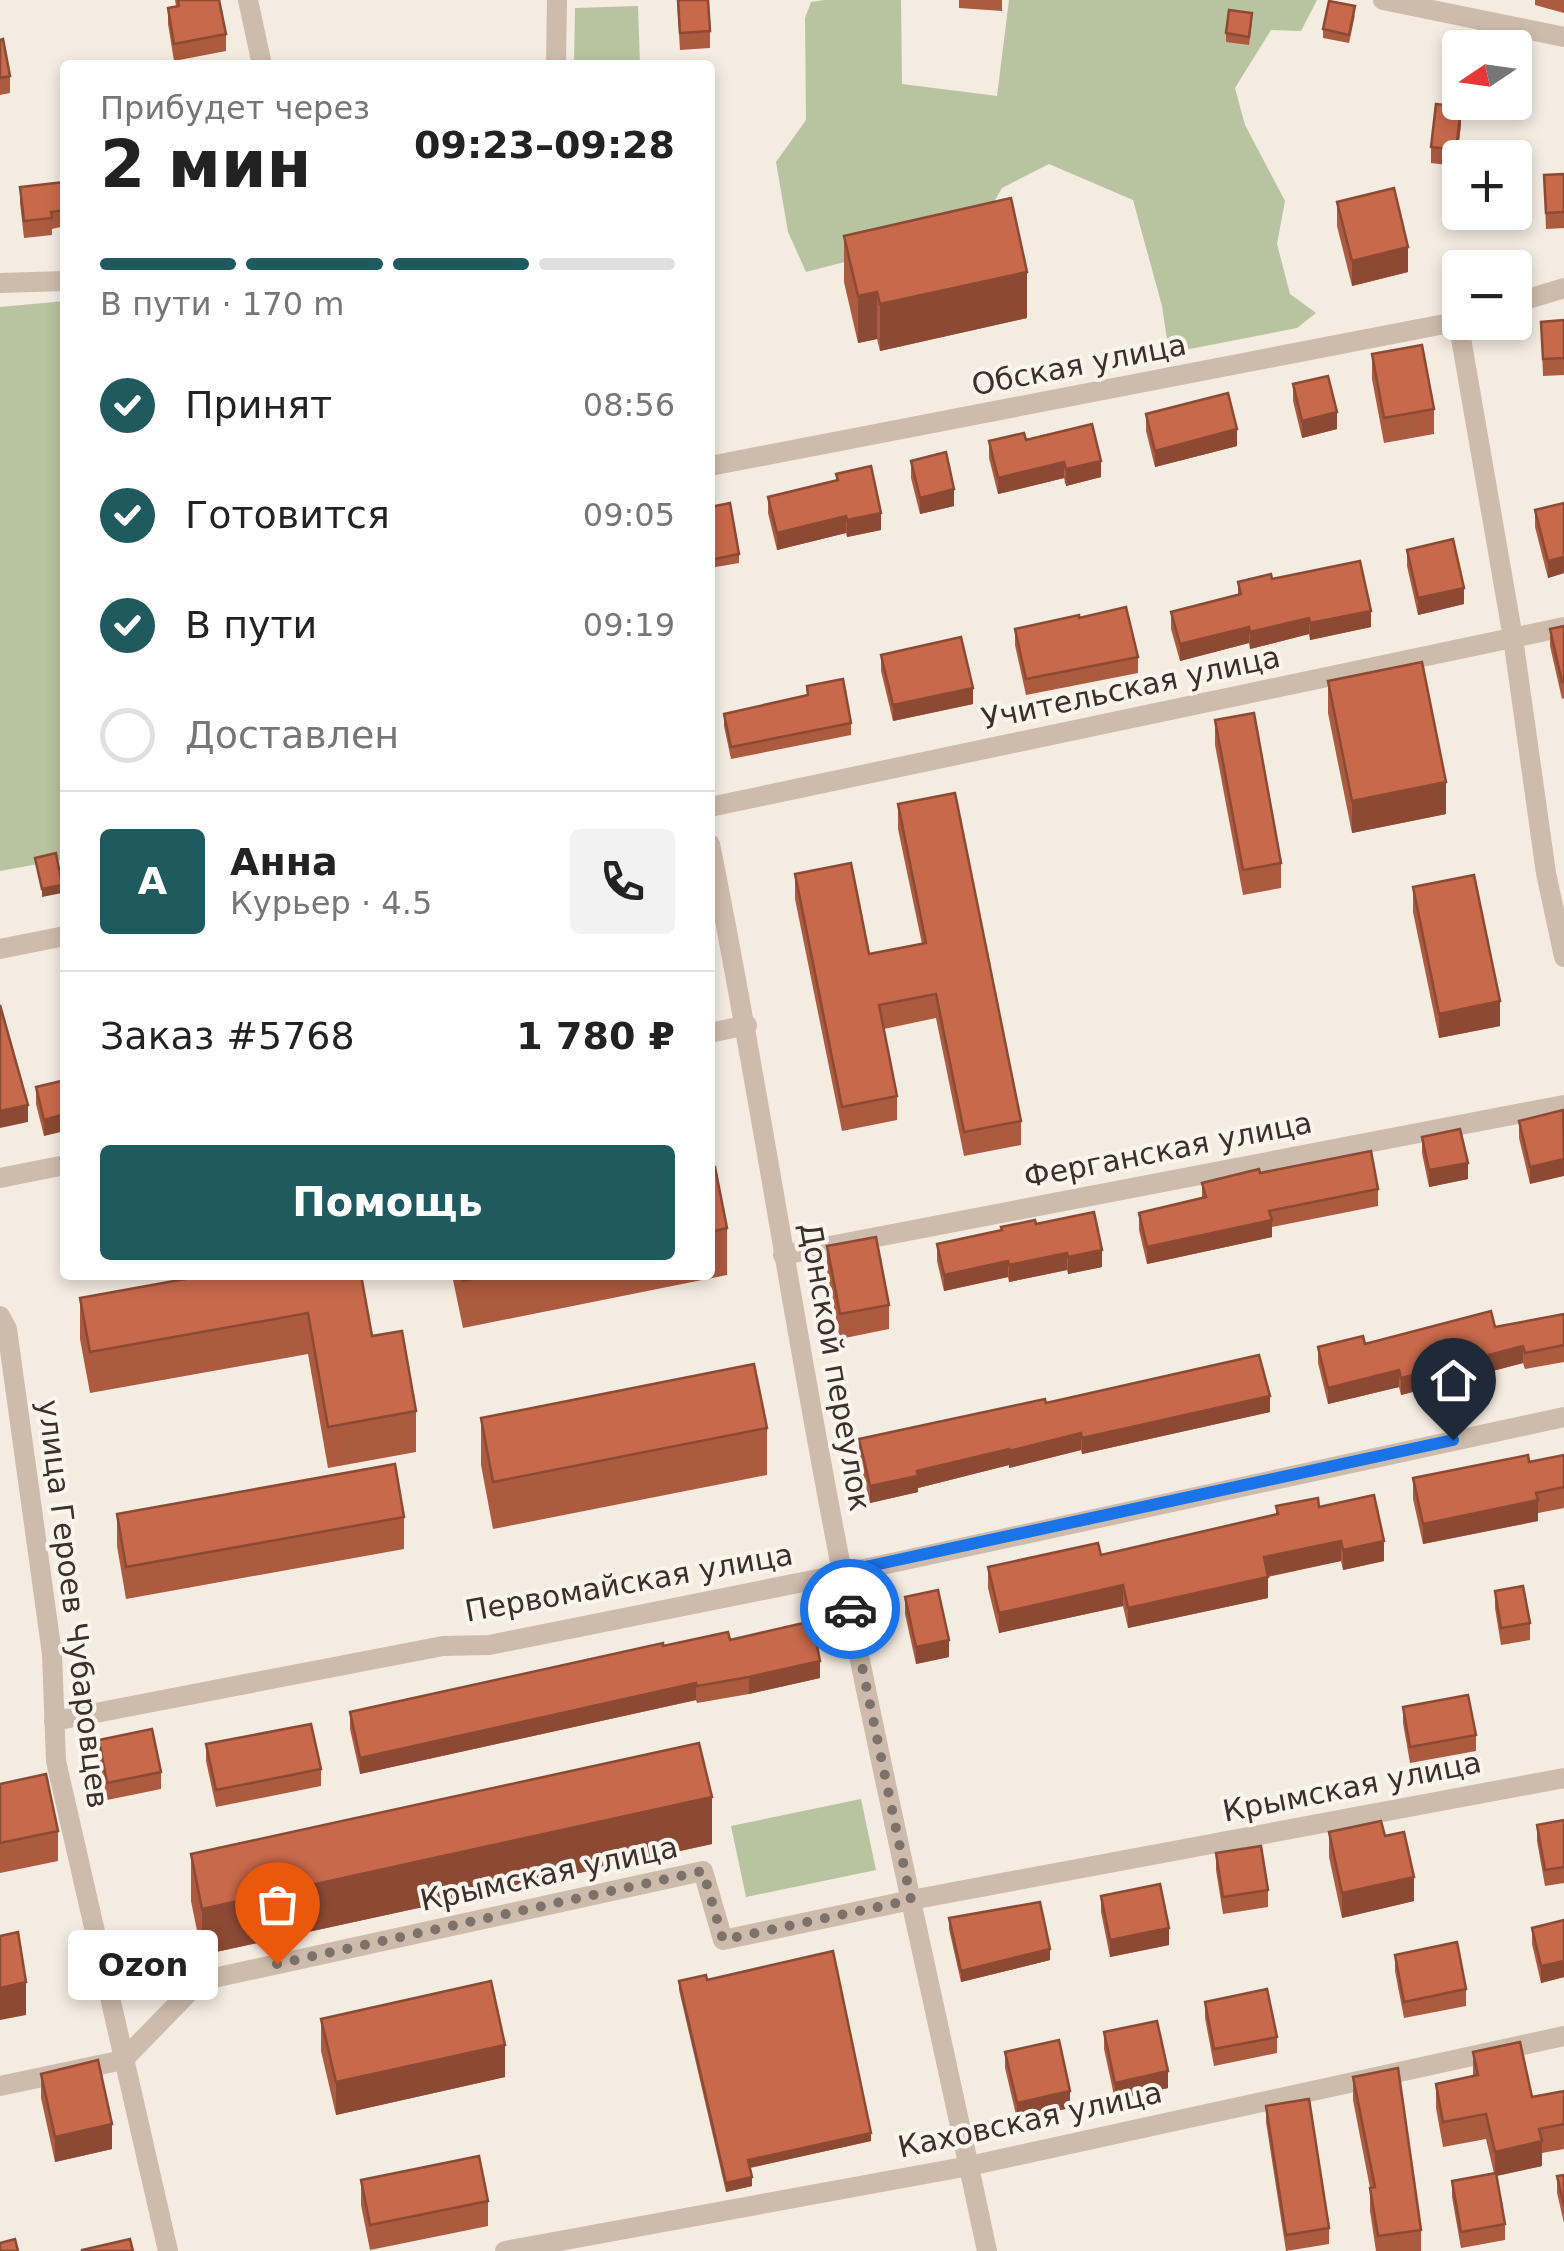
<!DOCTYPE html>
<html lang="ru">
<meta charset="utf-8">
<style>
:root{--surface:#fff;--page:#f2f2f2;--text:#222;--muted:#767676;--line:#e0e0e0;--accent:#1f5a5e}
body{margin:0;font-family:"DejaVu Sans",sans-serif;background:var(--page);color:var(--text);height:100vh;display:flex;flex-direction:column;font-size:38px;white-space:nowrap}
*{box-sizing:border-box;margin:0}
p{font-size:32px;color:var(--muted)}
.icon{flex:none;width:55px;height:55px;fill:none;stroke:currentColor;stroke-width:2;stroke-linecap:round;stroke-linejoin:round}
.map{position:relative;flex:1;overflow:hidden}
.side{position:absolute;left:60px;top:60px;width:655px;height:1220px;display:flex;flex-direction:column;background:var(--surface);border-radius:10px;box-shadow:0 5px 15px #0003}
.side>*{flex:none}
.needle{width:65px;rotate:257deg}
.tools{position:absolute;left:1442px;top:30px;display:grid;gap:20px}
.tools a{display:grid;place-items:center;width:90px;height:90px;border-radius:10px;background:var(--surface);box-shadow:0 5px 15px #0003;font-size:50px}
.pin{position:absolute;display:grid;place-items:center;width:85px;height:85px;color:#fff;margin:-102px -42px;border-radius:50% 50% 50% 0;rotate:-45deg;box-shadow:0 0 10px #0007}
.pin .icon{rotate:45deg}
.courier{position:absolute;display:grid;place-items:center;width:100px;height:100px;margin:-50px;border:8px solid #1a73e8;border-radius:50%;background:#fff;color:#222;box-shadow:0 2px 12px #0007}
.bubble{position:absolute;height:70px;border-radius:10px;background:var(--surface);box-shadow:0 5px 15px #0003;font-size:32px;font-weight:700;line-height:70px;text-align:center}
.head em{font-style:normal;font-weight:700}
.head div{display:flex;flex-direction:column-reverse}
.head{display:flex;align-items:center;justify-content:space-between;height:170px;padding:0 40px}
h1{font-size:65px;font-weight:700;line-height:75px}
.bar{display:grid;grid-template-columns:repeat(4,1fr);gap:15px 10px;align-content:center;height:120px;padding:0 40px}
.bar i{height:12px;border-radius:8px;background:var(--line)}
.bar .on{background:var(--accent)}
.bar p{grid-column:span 4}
.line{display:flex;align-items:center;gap:25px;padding:0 40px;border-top:2px solid var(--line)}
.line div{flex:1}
.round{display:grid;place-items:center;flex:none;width:105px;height:105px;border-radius:10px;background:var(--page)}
ol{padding:0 40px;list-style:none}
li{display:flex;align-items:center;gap:30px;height:110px}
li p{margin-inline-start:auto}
li .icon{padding:10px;border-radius:50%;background:var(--accent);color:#fff;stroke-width:4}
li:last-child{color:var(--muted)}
li i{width:55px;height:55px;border:5px solid var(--line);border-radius:50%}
.cta{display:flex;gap:20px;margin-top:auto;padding:20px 40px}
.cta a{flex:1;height:115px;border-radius:10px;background:var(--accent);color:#fff;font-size:40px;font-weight:700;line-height:115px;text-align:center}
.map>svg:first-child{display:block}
.green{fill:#b8c4a0}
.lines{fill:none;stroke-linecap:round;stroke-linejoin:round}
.minor{stroke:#cdbbac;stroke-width:20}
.wall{fill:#ac5a40}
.shaded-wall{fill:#8c4a34}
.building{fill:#c8694b;stroke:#8c4a34;stroke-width:2.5}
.done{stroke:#7c716b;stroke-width:10;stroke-dasharray:0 18}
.route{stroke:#1a73e8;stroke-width:12}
.labels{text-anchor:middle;stroke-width:8;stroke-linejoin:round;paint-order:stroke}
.street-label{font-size:30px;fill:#3b302b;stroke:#fbf5ee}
</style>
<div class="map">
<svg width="1564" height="2251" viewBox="0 0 1564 2251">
<rect width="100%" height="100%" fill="#f4ebe1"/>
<g class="green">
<path d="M825,0h76l1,84 95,12 12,-96h308l-16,31 -30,-1 -36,58 10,37 40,76 -8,43 13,50 26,19 -19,15 -128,25 -7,-47 -29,-106 -84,-36 -47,24 -23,39 -173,45 -18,-40 -12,-70 30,-42 -1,-102 6,-16z"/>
<path d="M638,6l2,59h-66l1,-57z"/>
<path d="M65,301v558l-65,12v-564z"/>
<path d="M861,1799l15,71 -130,27 -15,-71z"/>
</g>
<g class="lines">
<g class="minor">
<path d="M248,0l14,65"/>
<path d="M1383,0l181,37"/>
<path d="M556,65l1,-65"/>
<path d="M0,283l65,-2"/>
<path d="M1515,303l49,-15"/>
<path d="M1458,321l55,317 33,235 18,84"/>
<path d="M710,466l750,-145"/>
<path d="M710,807l854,-180"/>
<path d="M710,844c49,242 84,486 132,728 45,227 97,453 145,679"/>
<path d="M0,949l65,-13"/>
<path d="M710,1033l37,-8"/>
<path d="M0,1178l65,-13"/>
<path d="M783,1255l781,-150"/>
<path d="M0,1316l7,13 45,325 4,107 112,490"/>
<path d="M54,1721l389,-75 46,-1 324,-65 751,-163"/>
<path d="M0,2086l123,-26 77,-79 503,-110 20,69 188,-40 653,-122"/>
<path d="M505,2251l464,-85 595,-130"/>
</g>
</g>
<g class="wall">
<path d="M175,0h44l7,34v17l-52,10 -6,-37v-16l8,-2z"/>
<path d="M677,0l33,31v17l-30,2z"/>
<path d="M959,0h43v11l-43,-3z"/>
<path d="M1535,0h29v13l-29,-8z"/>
<path d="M1355,15l-6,28 -26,-5v-9z"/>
<path d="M1252,21l-3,24 -23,-3v-9z"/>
<path d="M0,40l10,36v17l-10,2z"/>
<path d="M1461,124l-5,42 -25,-3v-16z"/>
<path d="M1564,174v54l-18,1 -2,-54z"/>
<path d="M65,182v44l-13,3v6l-28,3 -4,-35v-16z"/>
<path d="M1337,202l71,70 -56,14 -15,-60z"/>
<path d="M844,236l183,82 -147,33 -3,-12 -19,4 -14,-61z"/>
<path d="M1564,320v55l-21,1 -2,-54z"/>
<path d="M1372,354l62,55v25l-50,9 -12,-64z"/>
<path d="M1293,384l44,45 -35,9 -9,-37z"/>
<path d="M1146,414l91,32 -82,21 -9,-36z"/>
<path d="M1026,440l75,37 -35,9 -2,-8 -66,16 -9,-36v-17z"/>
<path d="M911,461l43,45 -34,8 -9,-36z"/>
<path d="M836,474l45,56 -34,7 -1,-4 -69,17 -9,-37v-16l68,-17z"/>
<path d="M1564,503v70l-16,5 -13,-51v-17z"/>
<path d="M710,507l29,47v9l-29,5z"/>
<path d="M1407,550l57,54 -46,11 -11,-49z"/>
<path d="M1272,579l99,48 -61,13 -1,-6 -59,15 -1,-6 -69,18 -9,-32v-17l67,-17v-13z"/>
<path d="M1079,618l59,39v16l-112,22 -11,-50v-16z"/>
<path d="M1564,626v72l-2,1 -12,-53v-17z"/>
<path d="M881,655l92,49 -80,17 -12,-50z"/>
<path d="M1328,681l118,133 -94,19 -24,-120z"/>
<path d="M807,686l44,37v12l-120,24 -7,-33v-12l83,-19z"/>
<path d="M1215,720l66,143v25l-38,7 -28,-150z"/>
<path d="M898,804l123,317v24l-57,11 -28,-138 -52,11 13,67v24l-55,11 -47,-232v-25l74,80 53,-10 -24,-115z"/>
<path d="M1413,887l87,139 -61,12 -26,-126z"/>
<path d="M65,1080l-21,56 -8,-32v-17z"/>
<path d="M1564,1113l-34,71 -11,-46v-17z"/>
<path d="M1422,1137l46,42 -39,8 -7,-34z"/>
<path d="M710,1168l17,60v47l-264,53 -11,-53h258z"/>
<path d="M1260,1173l118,16v17l-106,21v10l-125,27 -8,-34v-17l63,-15v-15z"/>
<path d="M1036,1224l66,43 -34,7 -1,-4 -58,12 -1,-5 -64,14 -7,-30v-17z"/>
<path d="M827,1246l62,59v24l-49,10 -13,-68z"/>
<path d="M207,1275l165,61 44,75v41l-88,16 -20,-114 -218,39 -10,-54v-41z"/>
<path d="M1564,1314v48l-39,7 -2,-6 -122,32 -2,-8 -71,17 -10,-41v-16l47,-3 130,-17z"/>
<path d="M1046,1403l224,9 -188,42 -1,-4 -72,18v-3l-91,23v4l-48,11 -11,-47v-17z"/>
<path d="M481,1418l286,10v47l-274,54 -12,-64z"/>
<path d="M1564,1455v53l-26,5v8l-115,23 -10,-45v-21l116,-16z"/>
<path d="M1276,1506l43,1 65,54 -41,9 -2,-9 -73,16v21l-140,30 -5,-22 -124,27 -11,-45v-21l113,-12 175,-40z"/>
<path d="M117,1514l287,3v32l-278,50 -9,-53z"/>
<path d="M1495,1591l35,32v17l-29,5 -6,-37z"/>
<path d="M905,1597l44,60 -33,7 -11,-50z"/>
<path d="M730,1640l90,38 -71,16 -52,9 -1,-3 -336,74 -10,-45v-17l313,-66z"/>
<path d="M1403,1707l73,28v16l-66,12 -7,-40z"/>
<path d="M99,1740l62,32v17l-54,11 -8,-44z"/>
<path d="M206,1744l115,25v17l-105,21 -10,-46z"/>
<path d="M0,1784l58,47v30l-58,12z"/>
<path d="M1564,1820v63l-19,3 -8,-45v-16z"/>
<path d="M1329,1832l85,69 -72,17 -13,-61z"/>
<path d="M712,1844l-510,111 -11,-54v-47z"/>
<path d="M1216,1853l52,37v17l-45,7 -7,-44z"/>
<path d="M1101,1896l68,49 -59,12 -9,-45z"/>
<path d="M949,1918l101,42 -89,22 -12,-53z"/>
<path d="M1564,1920v57l-23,6 -9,-39v-16z"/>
<path d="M1395,1955l71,34v17l-62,12 -9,-47z"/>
<path d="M707,1980l164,161 -121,27 2,18 -26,6 -47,-202v-9z"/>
<path d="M1205,2002l72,35v16l-63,13 -9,-48z"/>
<path d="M321,2019l184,58 -169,38 -15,-64z"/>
<path d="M1104,2032l64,56 -53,12 -11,-51z"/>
<path d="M1005,2052l65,56 -53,11 -12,-51z"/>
<path d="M1473,2052l59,45 32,-6v58l-22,4v13l-45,10 8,48v16l-44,8 -9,-51v-16l42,-8 -8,-34 -43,8 -7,-39v-24l37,-8z"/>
<path d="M41,2074l71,75 -57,13 -14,-64z"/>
<path d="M1353,2077l68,153v21h-45l-6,-40v-23l-17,-88z"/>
<path d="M1266,2106l63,122v16l-43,7 -20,-129z"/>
<path d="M1564,2175v48l-7,-30v-17z"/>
<path d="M361,2180l127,21v25l-118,24 -9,-45z"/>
</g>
<g class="shaded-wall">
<path d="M1461,107v17l-5,42v-16z"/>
<path d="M1408,247v25l-56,14v-25z"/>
<path d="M1027,272v46l-147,33v-47z"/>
<path d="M877,292v47l-19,4v-47z"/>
<path d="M1337,412v17l-35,9v-17z"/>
<path d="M1237,429v17l-82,21v-16z"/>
<path d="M1101,461v16l-35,9v-17z"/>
<path d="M1064,462v16l-66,16v-16z"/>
<path d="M954,489v17l-34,8v-16z"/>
<path d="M881,513v17l-34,7v-17z"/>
<path d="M846,516v17l-69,17v-17z"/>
<path d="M1564,557v16l-16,5v-17z"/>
<path d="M1464,588v16l-46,11v-17z"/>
<path d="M1371,611v16l-61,13v-17z"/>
<path d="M1309,618v16l-59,15v-17z"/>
<path d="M1249,627v16l-69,18v-17z"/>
<path d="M973,688v16l-80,17v-16z"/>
<path d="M1446,782v32l-94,19v-32z"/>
<path d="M62,885v8l-20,4v-8z"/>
<path d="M1500,1001v25l-61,12v-24z"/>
<path d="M28,1105v17l-28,6v-17z"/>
<path d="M65,1114v17l-21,5v-16z"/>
<path d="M1564,1159v17l-34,8v-17z"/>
<path d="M1468,1163v16l-39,8v-17z"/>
<path d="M1272,1220v17l-125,27v-17z"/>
<path d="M1102,1250v17l-34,7v-17z"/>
<path d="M1067,1253v17l-58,12v-17z"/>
<path d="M1008,1261v16l-64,14v-16z"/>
<path d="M1523,1346v17l-122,32v-17z"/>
<path d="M1399,1370v17l-71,17v-16z"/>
<path d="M1270,1396v16l-188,42v-16z"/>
<path d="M1081,1433v17l-72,18v-17z"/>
<path d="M1009,1449v16l-91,23v4l-48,11v-17l47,-15z"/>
<path d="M1538,1500v21l-115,23v-20z"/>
<path d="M1341,1541v20l-77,16v-20z"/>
<path d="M1384,1541v20l-41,9v-20z"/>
<path d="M1268,1577v21l-140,30v-20z"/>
<path d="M1123,1585v21l-124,27v-20z"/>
<path d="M949,1640v17l-33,7v-17z"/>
<path d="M820,1661v17l-71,16v-17z"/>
<path d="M696,1683v17l-336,74v-16z"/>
<path d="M712,1797v47l-510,111v-46z"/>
<path d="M1414,1877v24l-72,17v-25z"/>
<path d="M1169,1928v17l-59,12v-17z"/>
<path d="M1050,1949v11l-89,22v-11z"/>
<path d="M1564,1961v16l-23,6v-17z"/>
<path d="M26,1982v33l-26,5v-32z"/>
<path d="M505,2045v32l-169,38v-33z"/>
<path d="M1168,2071v17l-53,12v-17z"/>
<path d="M1070,2091v17l-53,11v-16z"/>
<path d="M112,2124v25l-57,13v-25z"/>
<path d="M871,2133v8l-123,27v-8z"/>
<path d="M1542,2141v25l-47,10v-24z"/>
<path d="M752,2177v9l-26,6v-9z"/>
</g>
<g class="building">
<path d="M178,0h41l7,34 -52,10 -6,-36 11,-2z"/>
<path d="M678,0h30l2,31 -30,2z"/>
<path d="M1329,1l26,5 -6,29 -26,-6z"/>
<path d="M1229,10l23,3 -3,24 -23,-4z"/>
<path d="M3,39l7,37 -10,2v-38z"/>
<path d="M1436,104l25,3 -5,43 -25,-3z"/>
<path d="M1564,174v38l-18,1 -2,-38z"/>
<path d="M65,182v28l-14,2 1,6 -28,3 -4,-34z"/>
<path d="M1394,188l14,59 -56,14 -15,-59z"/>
<path d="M1011,198l16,74 -147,32 -3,-12 -19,4 -14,-60z"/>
<path d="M1564,320v38l-21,1 -2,-37z"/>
<path d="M1422,345l12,64 -50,9 -12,-64z"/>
<path d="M1328,376l9,36 -35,9 -9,-37z"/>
<path d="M1228,393l9,36 -82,22 -9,-37z"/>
<path d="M1092,424l9,37 -35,8 -2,-7 -66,16 -9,-37 35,-8 2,7z"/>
<path d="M946,452l8,37 -34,9 -9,-37z"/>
<path d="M871,466l10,47 -34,7 -1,-4 -69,17 -9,-36 70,-17 -2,-6z"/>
<path d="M730,503l9,51 -29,6v-53z"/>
<path d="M1564,503v54l-16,4 -13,-51z"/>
<path d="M1453,539l11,49 -46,10 -11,-48z"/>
<path d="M1360,561l11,50 -61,12 -1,-5 -59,14 -1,-5 -69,17 -9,-32 70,-18 -3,-12 33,-8 1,5z"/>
<path d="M1126,607l12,50 -112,22 -11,-50 64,-14v3z"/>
<path d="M1564,626v56h-2l-12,-53z"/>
<path d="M961,637l12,51 -80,17 -12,-50z"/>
<path d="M1422,662l24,120 -94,19 -24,-120z"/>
<path d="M843,679l8,44 -120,24 -7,-33 84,-19 -1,-9z"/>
<path d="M1254,713l27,150 -38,7 -28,-150z"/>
<path d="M955,793l66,328 -57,11 -28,-138 -57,11 18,91 -55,11 -47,-233 56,-11 18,91 57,-11 -28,-139z"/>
<path d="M56,853l6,32 -20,4 -7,-31z"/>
<path d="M1474,875l26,126 -61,13 -26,-127z"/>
<path d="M0,1005l28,100 -28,6z"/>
<path d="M65,1080v34l-21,6 -8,-33z"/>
<path d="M1563,1110l1,49 -34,8 -11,-46z"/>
<path d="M1460,1129l8,34 -39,7 -7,-33z"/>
<path d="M1371,1151l7,38 -109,22 3,9 -125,27 -8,-34 67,-16 -4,-14 57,-14 1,4z"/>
<path d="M715,1167l12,61 -17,4v-64z"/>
<path d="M1094,1212l8,38 -34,7 -1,-4 -58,12 -1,-4 -64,14 -7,-31 65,-14 -1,-3 34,-7 1,4z"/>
<path d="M876,1237l13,68 -49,9 -13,-68z"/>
<path d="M207,1275h154l11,61 30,-5 14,80 -88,16 -20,-114 -218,39 -10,-54z"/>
<path d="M461,1275h31l-29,6z"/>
<path d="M1491,1311l4,16 69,-13v31l-39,8 -2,-7 -122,32 -2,-8 -71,18 -10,-41 45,-11 2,8z"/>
<path d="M1259,1355l11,41 -188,42 -1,-5 -72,18v-2l-92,22 1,5 -48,10 -11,-47 186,-40 1,4z"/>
<path d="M754,1364l13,64 -274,54 -12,-64z"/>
<path d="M1528,1455l1,7 35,-7v32l-28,6 2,7 -115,24 -10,-46z"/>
<path d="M395,1464l9,53 -278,50 -9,-53z"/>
<path d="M1374,1495l10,46 -41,9 -2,-9 -77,16 4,20 -140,31 -5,-23 -124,28 -11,-46 110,-24 3,12 177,-41 -2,-8 42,-8 1,9z"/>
<path d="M1523,1586l7,37 -29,5 -6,-37z"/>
<path d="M938,1590l11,50 -33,7 -11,-50z"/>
<path d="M812,1621l8,40 -71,16 -52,9 -1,-3 -336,75 -10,-46 313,-69v3l65,-14 2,8z"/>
<path d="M1468,1695l8,40 -66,12 -7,-40z"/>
<path d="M311,1724l10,45 -105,21 -10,-46z"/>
<path d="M152,1729l9,43 -54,11 -8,-43z"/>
<path d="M699,1743l13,54 -510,112 -11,-55z"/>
<path d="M46,1774l12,57 -58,12v-59z"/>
<path d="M1564,1820v47l-19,3 -8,-45z"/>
<path d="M1381,1821l4,15 19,-4 10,45 -72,16 -13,-61z"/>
<path d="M1261,1846l7,44 -45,7 -7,-44z"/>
<path d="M1160,1884l9,44 -59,12 -9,-44z"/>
<path d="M1040,1902l10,47 -89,22 -12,-53z"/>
<path d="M1564,1920v41l-23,5 -9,-38z"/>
<path d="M18,1932l8,50 -26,6v-52z"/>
<path d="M1457,1942l9,47 -62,13 -9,-47z"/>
<path d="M833,1951l38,182 -123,27 4,17 -26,6 -47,-202 27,-6 1,5z"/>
<path d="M491,1981l14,64 -169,37 -15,-63z"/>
<path d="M1267,1989l10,48 -63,12 -9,-47z"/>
<path d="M1157,2021l11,50 -53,12 -11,-51z"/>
<path d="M1059,2040l11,51 -53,12 -12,-51z"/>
<path d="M1520,2042l12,55 32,-6v33l-25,5 3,12 -47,11 -9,-38 -43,8 -7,-38 42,-9 -5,-23z"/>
<path d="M98,2060l14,64 -57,13 -14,-63z"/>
<path d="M1398,2068l23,162 -43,6 -8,-48 5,-1 -22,-110z"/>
<path d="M1309,2099l20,129 -43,7 -20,-129z"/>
<path d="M479,2156l9,45 -118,24 -9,-45z"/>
<path d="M1496,2173l9,51 -44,8 -9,-51z"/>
<path d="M1564,2175v31l-7,-30z"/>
<path d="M15,2239l3,12h-18v-8z"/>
<path d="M130,2239l3,12h-51v-1z"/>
</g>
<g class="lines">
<path class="done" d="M277,1964l426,-93 20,69 188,-40 -61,-291"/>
<path class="route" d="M850,1609l-8,-37 611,-132"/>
</g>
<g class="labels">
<g class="street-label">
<text transform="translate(1079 365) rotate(-11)" y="10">Обская улица</text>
<text transform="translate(1131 688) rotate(-12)" y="10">Учительская улица</text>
<text transform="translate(1168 1150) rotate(-11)" y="10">Ферганская улица</text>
<text transform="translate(835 1367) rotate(80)" y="10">Донской переулок</text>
<text transform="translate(629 1583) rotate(-10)" y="10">Первомайская улица</text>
<text transform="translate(73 1604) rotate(83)" y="10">улица Героев Чубаровцев</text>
<text transform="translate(1352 1787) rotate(-11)" y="10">Крымская улица</text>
<text transform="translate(549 1874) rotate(-12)" y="10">Крымская улица</text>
<text transform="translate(1030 2120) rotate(-12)" y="10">Каховская улица</text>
</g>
</g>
</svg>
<div class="tools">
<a><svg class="needle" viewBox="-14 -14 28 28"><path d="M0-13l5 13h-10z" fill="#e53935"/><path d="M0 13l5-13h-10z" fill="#767676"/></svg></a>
<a>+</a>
<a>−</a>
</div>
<div class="pin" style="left:277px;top:1964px;background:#ea580c"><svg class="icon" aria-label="bag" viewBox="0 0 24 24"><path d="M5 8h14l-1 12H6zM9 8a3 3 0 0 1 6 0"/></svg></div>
<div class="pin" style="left:1453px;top:1440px;background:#1f2937"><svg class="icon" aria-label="home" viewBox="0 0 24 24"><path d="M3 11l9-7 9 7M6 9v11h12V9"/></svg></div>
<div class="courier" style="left:850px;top:1609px"><svg class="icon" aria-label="car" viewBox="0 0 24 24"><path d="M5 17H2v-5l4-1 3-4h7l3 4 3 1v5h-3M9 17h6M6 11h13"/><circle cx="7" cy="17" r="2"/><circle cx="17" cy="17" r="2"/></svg></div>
<div class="bubble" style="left:68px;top:1930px;width:150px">Ozon</div>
<section class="side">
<div class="head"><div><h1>2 мин</h1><p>Прибудет через</p></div><em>09:23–09:28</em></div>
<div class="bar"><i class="on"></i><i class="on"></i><i class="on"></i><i></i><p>В пути · 170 m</p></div>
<ol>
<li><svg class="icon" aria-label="check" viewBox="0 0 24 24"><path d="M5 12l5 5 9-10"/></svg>Принят<p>08:56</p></li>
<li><svg class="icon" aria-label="check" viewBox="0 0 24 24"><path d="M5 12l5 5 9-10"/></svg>Готовится<p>09:05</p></li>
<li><svg class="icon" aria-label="check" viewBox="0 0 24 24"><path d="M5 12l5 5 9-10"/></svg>В пути<p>09:19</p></li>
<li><i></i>Доставлен</li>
</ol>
<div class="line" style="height:180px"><b class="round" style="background:var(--accent);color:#fff">А</b><div><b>Анна</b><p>Курьер · 4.5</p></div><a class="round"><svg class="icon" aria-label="phone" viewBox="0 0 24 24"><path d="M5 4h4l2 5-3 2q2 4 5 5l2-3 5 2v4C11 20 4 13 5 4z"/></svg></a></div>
<div class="line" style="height:130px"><div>Заказ #5768</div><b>1 780 ₽</b></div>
<div class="cta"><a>Помощь</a></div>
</section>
</div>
